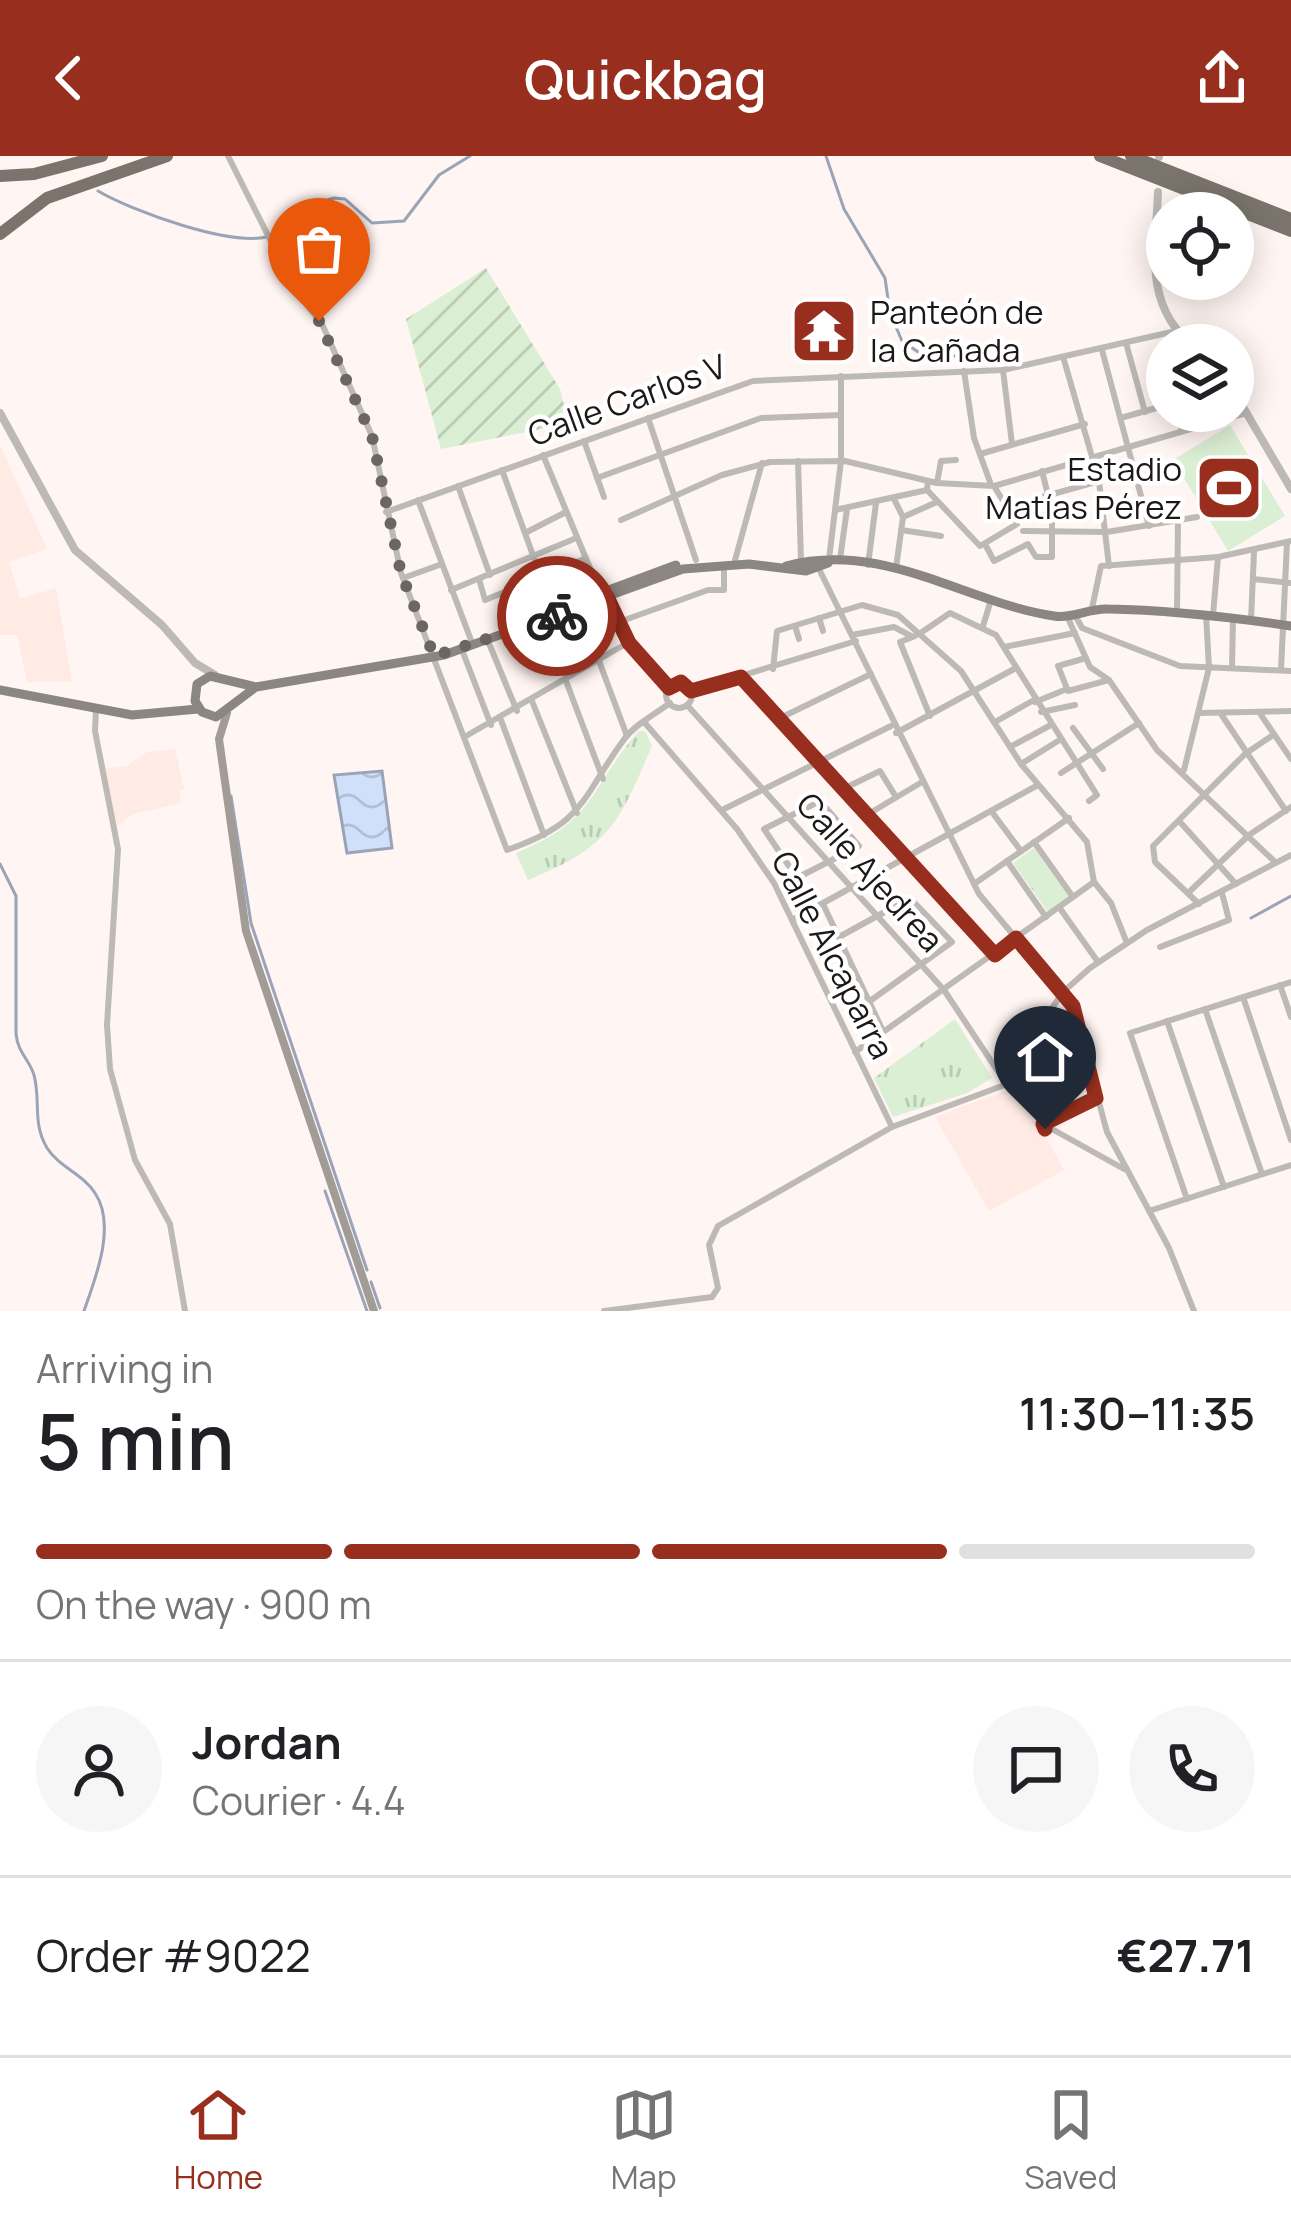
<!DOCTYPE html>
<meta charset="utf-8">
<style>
:root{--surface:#fff;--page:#f6f6f6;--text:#202124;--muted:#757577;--line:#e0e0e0;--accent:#982f1e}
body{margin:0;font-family:Manrope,sans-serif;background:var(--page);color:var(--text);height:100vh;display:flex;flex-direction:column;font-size:45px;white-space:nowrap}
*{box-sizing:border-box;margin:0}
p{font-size:39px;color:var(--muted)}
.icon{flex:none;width:66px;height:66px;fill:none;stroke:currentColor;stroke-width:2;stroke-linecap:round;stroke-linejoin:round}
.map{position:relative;height:1155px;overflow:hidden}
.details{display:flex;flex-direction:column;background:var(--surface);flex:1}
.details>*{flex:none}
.fabs{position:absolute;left:1146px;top:36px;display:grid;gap:24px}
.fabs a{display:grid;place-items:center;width:108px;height:108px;border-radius:50%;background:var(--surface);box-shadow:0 6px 30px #0003;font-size:60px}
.pin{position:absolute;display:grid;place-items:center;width:102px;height:102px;color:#fff;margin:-123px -51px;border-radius:50% 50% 50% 0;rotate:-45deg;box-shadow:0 0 12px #0007}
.pin .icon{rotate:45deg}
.courier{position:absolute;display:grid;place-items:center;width:120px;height:120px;margin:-60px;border:9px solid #982f1e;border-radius:50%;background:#fff;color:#222;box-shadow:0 3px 15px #0007}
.overview em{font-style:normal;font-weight:600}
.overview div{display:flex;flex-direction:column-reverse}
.overview{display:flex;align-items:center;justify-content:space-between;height:204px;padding:0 36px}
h1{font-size:78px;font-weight:600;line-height:90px}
.bar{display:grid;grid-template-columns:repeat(4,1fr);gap:18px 12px;align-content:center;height:144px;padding:0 36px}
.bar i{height:15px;border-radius:9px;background:var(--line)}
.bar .on{background:var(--accent)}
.bar p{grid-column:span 4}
.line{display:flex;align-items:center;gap:30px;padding:0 36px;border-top:3px solid var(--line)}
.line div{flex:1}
.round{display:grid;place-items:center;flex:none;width:126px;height:126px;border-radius:63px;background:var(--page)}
header{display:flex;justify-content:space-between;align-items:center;height:156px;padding:0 36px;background:var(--accent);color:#fff;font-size:54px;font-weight:600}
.menu{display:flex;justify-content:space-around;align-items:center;height:168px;border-top:3px solid var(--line);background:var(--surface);font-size:33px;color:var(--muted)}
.menu a{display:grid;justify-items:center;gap:6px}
.menu .on{color:var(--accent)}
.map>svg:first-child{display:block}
.built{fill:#ffebe3}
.grass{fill:url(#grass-tufts)}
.garden{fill:url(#garden-furrows)}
.pitch{fill:#dbefd4}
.water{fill:url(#water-waves);stroke:#9aa4b7;stroke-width:3}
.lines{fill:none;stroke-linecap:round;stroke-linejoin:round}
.stream{stroke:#9aa4b7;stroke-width:3}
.minor{stroke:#bdbab6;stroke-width:6}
.tertiary{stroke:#bdbab6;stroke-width:8}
.secondary{stroke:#a19c96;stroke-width:8}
.primary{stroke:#8c8680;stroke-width:9}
.motorway{stroke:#7a746c;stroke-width:12}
.done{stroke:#6b6564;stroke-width:12;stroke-dasharray:0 21.6}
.route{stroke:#982f1e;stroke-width:15}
.labels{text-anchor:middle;stroke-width:9;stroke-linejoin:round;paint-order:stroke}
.poi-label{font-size:33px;fill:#1c1817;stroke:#fff;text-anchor:start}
.street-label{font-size:33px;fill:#1c1817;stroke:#fff}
</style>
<header><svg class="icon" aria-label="back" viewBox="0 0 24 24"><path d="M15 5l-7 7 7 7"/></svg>Quickbag<svg class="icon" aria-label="share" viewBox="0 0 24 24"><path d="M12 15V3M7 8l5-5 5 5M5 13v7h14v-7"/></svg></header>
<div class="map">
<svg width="1291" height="1155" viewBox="0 0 1291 1155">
<defs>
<pattern id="grass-tufts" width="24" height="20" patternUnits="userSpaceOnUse" patternTransform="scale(3)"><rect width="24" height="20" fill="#dbefd4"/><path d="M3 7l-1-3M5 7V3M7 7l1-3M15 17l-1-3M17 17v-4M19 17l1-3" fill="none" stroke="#bbccb5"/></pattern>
<pattern id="garden-furrows" width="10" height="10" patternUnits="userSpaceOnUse" patternTransform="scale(3)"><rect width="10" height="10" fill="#dbefd4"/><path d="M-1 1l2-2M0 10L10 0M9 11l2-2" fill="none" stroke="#bbccb5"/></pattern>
<pattern id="water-waves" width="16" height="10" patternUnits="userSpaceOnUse" patternTransform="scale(3)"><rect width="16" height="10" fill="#d0e0fb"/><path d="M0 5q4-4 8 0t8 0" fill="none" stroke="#b2bfd6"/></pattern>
</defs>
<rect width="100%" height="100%" fill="#fff5f2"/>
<g class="built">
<path d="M0,289l47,104 -38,13 11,37 36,-11 16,94h-45l-10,-47h-17z"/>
<path d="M175,593l9,40 -5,2 2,12 -48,11 -16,12 -13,-57 23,-3 20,-14z"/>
<path d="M1018,930l46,84 -75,41 -54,-94z"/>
</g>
<g class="grass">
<path d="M639,575h6l7,15c-33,77 -42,101 -124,134l-12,-27c82,-33 73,-66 123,-122z"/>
<path d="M1034,692l35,48 -21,16 -35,-49z"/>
<path d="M955,863l37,59 -25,15 -74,24 -19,-39z"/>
</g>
<path class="garden" d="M486,112l74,121 7,28 -25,12 -101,20 -35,-130z"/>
<path class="pitch" d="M1230,269l55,91 -57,35 -55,-91z"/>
<path class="water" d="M382,615l10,77 -45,5 -13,-78z"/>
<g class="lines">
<g class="stream">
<path d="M826,0l18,53 41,69 5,35 12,28 22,15h32l6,8"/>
<path d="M98,35c34,20 135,57 172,45 24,-8 40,-33 64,-38l11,1 27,24 32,-2 35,-46 31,-19"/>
<path d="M231,640l20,127 116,347"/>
<path d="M0,708l16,32v138c2,19 13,25 18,41 7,26 -2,48 13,73 12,19 36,26 48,45 22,33 0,86 -11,118"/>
<path d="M1251,762l40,-22"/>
<path d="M325,1035l42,120"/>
<path d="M371,1126l9,26"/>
</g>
<g class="minor">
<path d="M228,0l68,135 26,33 50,112 29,137 106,277c80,-28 73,-51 118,-112 11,-14 30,-24 45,-35"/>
<path d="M1126,187l19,69"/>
<path d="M1102,194l47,176"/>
<path d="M1064,204l35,121 10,85"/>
<path d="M1003,214l9,74"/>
<path d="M964,215l10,67 16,44"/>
<path d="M1177,255l5,20"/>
<path d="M1124,261l43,-12"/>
<path d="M648,262l48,142"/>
<path d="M584,285l20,56"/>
<path d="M980,298l105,-30"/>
<path d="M543,299l57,137"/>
<path d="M798,305l3,100"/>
<path d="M502,314l32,88 26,51"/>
<path d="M597,322l164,-60 80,-3"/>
<path d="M928,325l-1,9 53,56 37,-22 -23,-38"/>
<path d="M937,327l4,-22 15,-1"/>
<path d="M458,330l32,89"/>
<path d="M894,343l9,18 -7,51"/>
<path d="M418,344l53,140"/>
<path d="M1007,351l92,-26"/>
<path d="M835,354l92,-20"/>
<path d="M386,356l367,-131 250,-11 173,-39"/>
<path d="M903,361l34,-15"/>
<path d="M621,364l101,-45 48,-13 75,-1 92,22 57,3 252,-73"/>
<path d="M901,374l40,6"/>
<path d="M1023,375l84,1 90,-15"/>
<path d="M525,377l39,-20"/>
<path d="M985,388l9,17 34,-17 8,13h16v-46l-10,-40"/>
<path d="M829,403l12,-98v-85"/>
<path d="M840,403l7,-50"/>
<path d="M735,404l27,-97"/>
<path d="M868,409l8,-62"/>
<path d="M819,413l160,325 94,112 34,126 62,116 25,63"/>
<path d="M406,421l36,-13"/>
<path d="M479,423l6,21 99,-41"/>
<path d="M1253,423l38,4"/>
<path d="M451,434l123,-51"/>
<path d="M607,441l22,45 40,46"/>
<path d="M1092,452l9,-42 117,-9 73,-16"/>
<path d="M1177,455l1,-89"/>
<path d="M1075,459l7,13 98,38 111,5"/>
<path d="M1213,459l5,-58"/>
<path d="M1067,460l23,51 19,13 48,70 118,112"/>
<path d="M819,462l4,13"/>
<path d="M1251,464l3,-68"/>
<path d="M619,466l89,-32h16v-24"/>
<path d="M795,470l4,13"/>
<path d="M983,470l8,-26"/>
<path d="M922,476l28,-19 46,22 101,160 -8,6"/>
<path d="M852,479l42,-8 17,9"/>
<path d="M915,480l-15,6 30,74"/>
<path d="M488,485l29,70"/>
<path d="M1004,491l71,-14"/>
<path d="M462,494l29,75"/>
<path d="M1086,502l-28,8 10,25 41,-11"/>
<path d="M599,505l28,75"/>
<path d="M1232,512l1,-50"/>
<path d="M773,513l4,-38 85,-26 36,10 63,56 60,93 66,78 7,40 17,21 16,40"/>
<path d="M1281,514l6,-128"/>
<path d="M741,521l255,278"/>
<path d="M566,525l37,98"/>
<circle cx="679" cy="539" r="13"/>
<path d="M691,535l165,-50"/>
<path d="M532,545l45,112"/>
<path d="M1035,546l32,-13"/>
<path d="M687,549l257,285 61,92"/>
<path d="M96,553l-1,22 23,118 -11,176 3,44 25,91 35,64 15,87"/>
<path d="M1041,556l34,-7"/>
<path d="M1259,556l32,47"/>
<path d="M1198,557l93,-2"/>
<path d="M1221,558l65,97"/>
<path d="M778,563l93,-45"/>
<path d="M501,564l43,115"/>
<path d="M644,566l93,107 37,54 118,244"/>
<path d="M995,566l39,-22"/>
<path d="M1073,572l30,41"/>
<path d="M896,577l118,-64"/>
<path d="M466,580l163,-94"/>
<path d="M1010,591l39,-21"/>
<path d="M1021,608l37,-23"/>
<path d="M1184,614l25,-102 -3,-54"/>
<path d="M1061,617l78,-50"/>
<path d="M841,634l39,-19 16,26"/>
<path d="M820,645l39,45 -62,32 -33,-49z"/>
<path d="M722,654l169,-84"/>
<path d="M992,656l29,39"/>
<path d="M865,660l57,-34"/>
<path d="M1180,666l56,62"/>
<path d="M1034,686l39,55"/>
<path d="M1007,705l39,56"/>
<path d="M974,728l95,-66"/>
<path d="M1188,737l61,-58 42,-28"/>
<path d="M823,748l60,127"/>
<path d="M1199,748l-44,-42 -2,-16 92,-92 28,-19"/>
<path d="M1059,751l39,55"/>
<path d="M794,763l244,-134"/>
<path d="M839,781l71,-39 42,44 -82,59"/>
<path d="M1160,791l69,-27 -7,-27"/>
<path d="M1280,829l11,32"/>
<path d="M1243,841l48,143"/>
<path d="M1205,853l57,165"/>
<path d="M1167,865l57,166"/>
<path d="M855,896l239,-170"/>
<path d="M1096,942l-53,26 81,45"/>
<path d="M1187,1043l-57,-166 161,-51"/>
<path d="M1149,1055l142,-46"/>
<path d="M604,1155l108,-14 6,-9 -9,-43 9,-19 174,-99 110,-41 60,-93 28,-25 57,-38 144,-75"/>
</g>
<g class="tertiary">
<path d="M1159,0v1"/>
<path d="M1158,36c-2,58 -15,112 34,153"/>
<path d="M1233,234l58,99"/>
<path d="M0,257l75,137 87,75 33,38 20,12"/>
</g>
<path class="secondary" d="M227,557l-8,26 27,192 128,380"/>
<g class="primary">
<path d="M786,410c98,-26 177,36 268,50 18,3 35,-8 54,-7 61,1 122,8 183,17"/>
<path d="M579,445l97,-36"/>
<path d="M256,531l-46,-11 -13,8 -2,17 7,11 14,5 40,-30 188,-32 239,-86 66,-5 57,7 22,-8"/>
<path d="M0,534l132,25 66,-6"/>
</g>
<g class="motorway">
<path d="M1100,0l191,75"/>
<path d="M1131,0l160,63"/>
<path d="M0,20l34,-2 68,-18"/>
<path d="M0,78l47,-36 120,-42"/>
</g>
</g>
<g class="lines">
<path class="done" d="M319,165l53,115 29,137 33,83 123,-40"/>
<path class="route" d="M557,460l50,-19 22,46 40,45 12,-6 10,9 50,-14 254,278 21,-17 57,68 23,92 -53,26 2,5"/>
</g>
<defs>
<symbol id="temple-square" viewBox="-11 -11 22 22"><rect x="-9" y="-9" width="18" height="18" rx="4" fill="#982f1e" stroke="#fff"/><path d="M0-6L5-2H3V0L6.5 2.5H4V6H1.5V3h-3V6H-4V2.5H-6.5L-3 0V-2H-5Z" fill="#fff"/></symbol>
<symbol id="stadium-square" viewBox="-11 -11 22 22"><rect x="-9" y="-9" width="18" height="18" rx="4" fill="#982f1e" stroke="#fff"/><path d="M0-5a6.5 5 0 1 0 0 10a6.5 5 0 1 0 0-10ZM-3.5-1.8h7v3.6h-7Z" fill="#fff"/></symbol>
</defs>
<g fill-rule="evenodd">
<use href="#temple-square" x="786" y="137" width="76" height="76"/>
<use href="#stadium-square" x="1191" y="294" width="76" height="76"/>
</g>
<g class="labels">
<g class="poi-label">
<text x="870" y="168">Panteón de<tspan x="870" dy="38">la Cañada</tspan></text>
<text x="1182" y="325" text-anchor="end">Estadio<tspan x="1182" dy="38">Matías Pérez</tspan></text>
</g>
<g class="street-label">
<text transform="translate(627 244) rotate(-20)" y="12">Calle Carlos V</text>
<text transform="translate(870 716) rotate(48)" y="12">Calle Ajedrea</text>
<text transform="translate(833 799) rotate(63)" y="12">Calle Alcaparra</text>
</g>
</g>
</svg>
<div class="fabs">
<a><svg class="icon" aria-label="locate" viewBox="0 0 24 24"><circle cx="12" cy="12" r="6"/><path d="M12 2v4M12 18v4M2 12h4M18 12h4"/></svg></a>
<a><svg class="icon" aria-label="layers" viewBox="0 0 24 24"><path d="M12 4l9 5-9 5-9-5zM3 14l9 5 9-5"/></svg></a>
</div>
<div class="pin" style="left:319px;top:165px;background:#ea580c"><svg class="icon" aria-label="bag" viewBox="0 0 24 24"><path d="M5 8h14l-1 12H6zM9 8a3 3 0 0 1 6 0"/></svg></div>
<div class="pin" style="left:1045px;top:973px;background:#1f2937"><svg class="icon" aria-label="home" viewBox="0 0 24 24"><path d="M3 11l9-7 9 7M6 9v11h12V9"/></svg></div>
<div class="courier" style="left:557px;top:460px"><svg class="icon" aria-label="bike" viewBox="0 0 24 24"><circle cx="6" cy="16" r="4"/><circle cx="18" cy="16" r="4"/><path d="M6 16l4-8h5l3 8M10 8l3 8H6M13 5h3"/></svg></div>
</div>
<section class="details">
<div class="overview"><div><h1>5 min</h1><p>Arriving in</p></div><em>11:30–11:35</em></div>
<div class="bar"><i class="on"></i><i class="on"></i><i class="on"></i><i></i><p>On the way · 900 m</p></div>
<div class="line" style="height:216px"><a class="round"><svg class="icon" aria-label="person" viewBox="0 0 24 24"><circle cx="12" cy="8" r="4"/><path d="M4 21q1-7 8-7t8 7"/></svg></a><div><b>Jordan</b><p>Courier · 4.4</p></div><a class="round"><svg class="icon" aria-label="chat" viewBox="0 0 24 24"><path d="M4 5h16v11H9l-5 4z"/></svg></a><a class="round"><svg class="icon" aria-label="phone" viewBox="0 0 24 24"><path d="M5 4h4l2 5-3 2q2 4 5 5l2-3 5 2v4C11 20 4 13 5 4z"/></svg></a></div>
<div class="line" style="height:156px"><div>Order #9022</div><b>€27.71</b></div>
</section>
<nav class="menu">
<a class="on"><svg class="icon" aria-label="home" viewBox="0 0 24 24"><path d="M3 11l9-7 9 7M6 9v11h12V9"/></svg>Home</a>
<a><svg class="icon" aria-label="map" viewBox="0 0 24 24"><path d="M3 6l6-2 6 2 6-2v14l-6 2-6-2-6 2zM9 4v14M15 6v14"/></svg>Map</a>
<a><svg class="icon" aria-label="saved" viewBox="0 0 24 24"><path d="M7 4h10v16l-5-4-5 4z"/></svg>Saved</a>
</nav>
